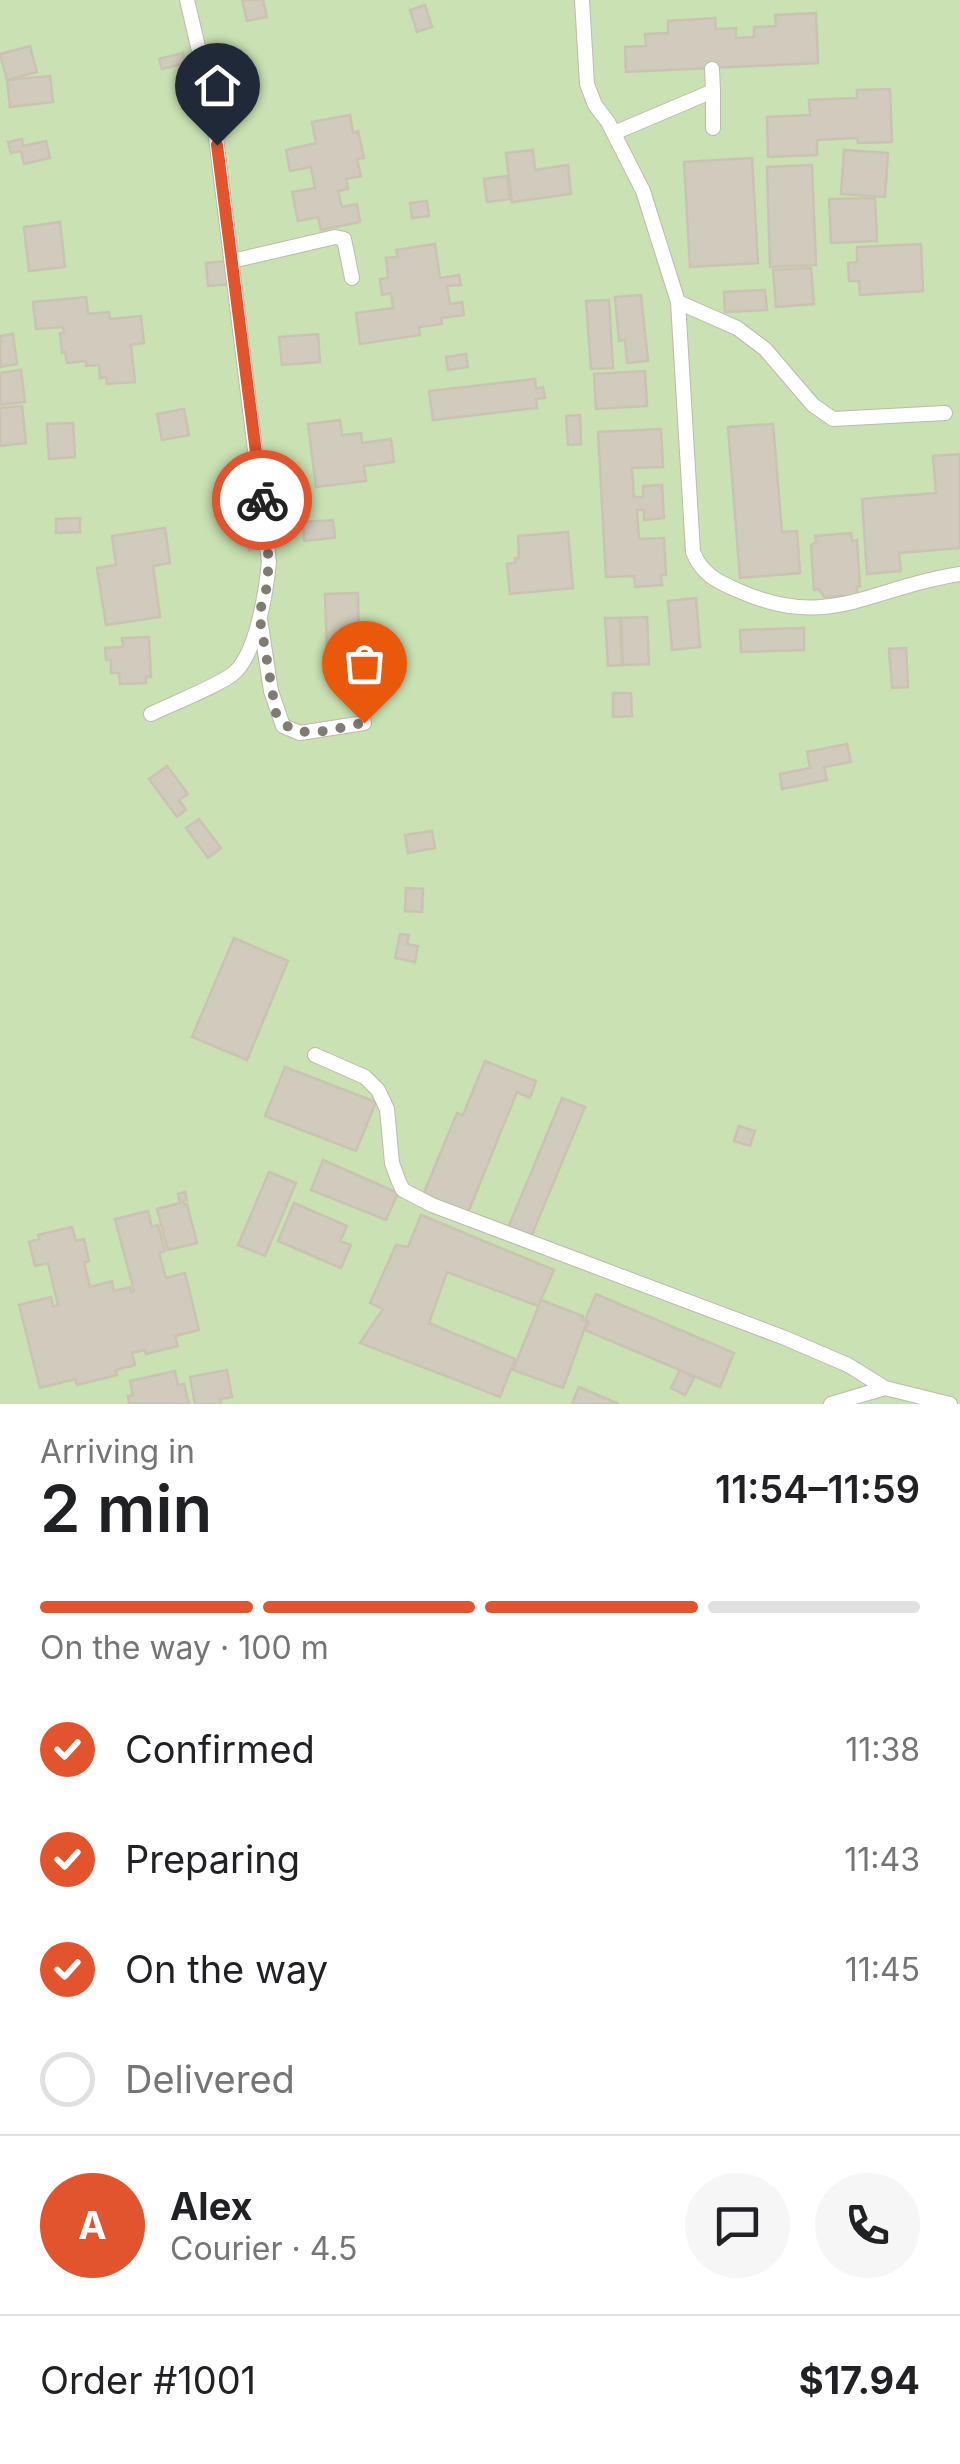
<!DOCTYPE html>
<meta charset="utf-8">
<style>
:root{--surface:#fff;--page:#f6f6f6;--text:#202124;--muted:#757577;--line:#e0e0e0;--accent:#e1542d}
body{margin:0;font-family:Inter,sans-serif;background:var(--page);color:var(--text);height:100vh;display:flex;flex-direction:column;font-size:38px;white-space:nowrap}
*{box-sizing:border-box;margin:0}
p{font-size:32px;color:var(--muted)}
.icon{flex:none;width:55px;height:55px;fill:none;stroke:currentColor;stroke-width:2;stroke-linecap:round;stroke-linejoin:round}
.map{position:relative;height:1404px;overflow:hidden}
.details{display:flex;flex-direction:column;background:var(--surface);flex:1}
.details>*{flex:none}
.pin{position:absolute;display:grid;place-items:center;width:85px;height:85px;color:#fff;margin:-102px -42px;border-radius:50% 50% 50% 0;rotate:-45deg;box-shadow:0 0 10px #0007}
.pin .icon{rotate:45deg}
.courier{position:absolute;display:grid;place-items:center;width:100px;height:100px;margin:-50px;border:8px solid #e1542d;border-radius:50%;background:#fff;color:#222;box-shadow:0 2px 12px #0007}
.summary em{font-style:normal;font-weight:600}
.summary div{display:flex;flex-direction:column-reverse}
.summary{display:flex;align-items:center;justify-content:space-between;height:170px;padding:0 40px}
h1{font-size:65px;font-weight:600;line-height:75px}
.bar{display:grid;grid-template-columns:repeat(4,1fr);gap:15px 10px;align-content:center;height:120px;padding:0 40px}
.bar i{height:12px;border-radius:8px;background:var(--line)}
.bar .selected{background:var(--accent)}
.bar p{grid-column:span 4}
.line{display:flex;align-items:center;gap:25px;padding:0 40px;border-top:2px solid var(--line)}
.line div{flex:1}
.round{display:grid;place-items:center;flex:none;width:105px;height:105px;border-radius:52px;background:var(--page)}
ol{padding:0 40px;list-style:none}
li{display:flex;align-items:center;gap:30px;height:110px}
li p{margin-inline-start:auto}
li .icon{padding:10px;border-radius:50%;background:var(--accent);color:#fff;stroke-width:4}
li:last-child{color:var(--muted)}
li i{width:55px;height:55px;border:5px solid var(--line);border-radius:50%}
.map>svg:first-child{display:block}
.green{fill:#c9e1b3}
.building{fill:#d1cbbd;stroke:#cbc3b1;stroke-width:2.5}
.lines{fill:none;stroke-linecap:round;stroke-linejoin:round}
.service-casing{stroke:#beb9ad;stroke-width:16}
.service{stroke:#fff;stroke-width:14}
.done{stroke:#807c74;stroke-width:10;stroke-dasharray:0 18}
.route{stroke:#e1542d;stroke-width:12}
</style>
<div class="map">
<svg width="960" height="1404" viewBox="0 0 960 1404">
<rect width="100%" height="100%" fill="#f1eee6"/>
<rect class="green" x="0" y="0" width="960" height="1404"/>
<g class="building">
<path d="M242,0h21l4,17 -20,4z"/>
<path d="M425,5l7,22 -15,5 -7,-22z"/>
<path d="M816,13l2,50 -192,9 -1,-25 21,-1 -1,-12 23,-1v-12l47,-3 1,11 20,-1v10l18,-1v-10l22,-1 -1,-11z"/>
<path d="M30,46l7,26 -30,8 -7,-26z"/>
<path d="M183,53l3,10 -24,6 -3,-10z"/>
<path d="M50,76l3,26 -43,5 -3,-27z"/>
<path d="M890,89l2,53 -34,1 -1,-5 -40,2v15l-49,2 -1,-40 43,-2 -1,-15 48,-2v-8z"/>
<path d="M350,115l3,18 5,-2 6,27 -7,1 4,17 -15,3 2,10 -10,2 4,16 15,-3 3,18 -39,8 -3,-13 -20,4 -6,-29 23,-4 -4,-21 -21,4 -4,-21 30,-7 -4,-21z"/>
<path d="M22,139l1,7 23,-5 4,17 -26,6 -3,-13 -10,2 -3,-11z"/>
<path d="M533,150l2,20 33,-5 3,29 -59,8 -6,-49z"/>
<path d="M844,150l44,3 -3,44 -44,-3z"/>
<path d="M752,158l6,105 -68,4 -6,-105z"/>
<path d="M812,165l4,100 -46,2 -3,-100z"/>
<path d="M507,176l3,23 -23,3 -3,-23z"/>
<path d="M875,198l2,43 -46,2 -2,-44z"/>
<path d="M427,201l2,15 -17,2 -2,-15z"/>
<path d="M60,222l5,45 -36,4 -5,-44z"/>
<path d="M435,244l5,34 19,-3 2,10 -14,1 3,18 12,-2 2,13 -23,3 1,6 -23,3 1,8 -60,9 -4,-31 37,-5 -2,-15 -9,2 -2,-16 8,-1 -2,-20 12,-1 -2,-7z"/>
<path d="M921,244l2,47 -63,4 -1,-14h-10l-1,-18 9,-1v-15z"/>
<path d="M229,261l2,23 -23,2 -2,-23z"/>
<path d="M811,268l3,36 -38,3 -3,-37z"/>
<path d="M765,290l2,20 -42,2 -1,-20z"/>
<path d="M641,295l7,66 -21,2 -2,-23 -6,1 -4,-44z"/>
<path d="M86,297l2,17 21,-2 1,7 31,-3 3,27 -13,2 4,37 -28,2 -1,-7 -6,1 -1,-13 -13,1v-5l-19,2 -2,-11 -3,1 -2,-20h4l-1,-6 -27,2 -3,-27z"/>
<path d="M609,300l4,68 -22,1 -5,-68z"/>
<path d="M13,334l4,30 -17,3v-31z"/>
<path d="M318,334l2,28 -38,3 -3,-28z"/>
<path d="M466,354l2,13 -20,3 -2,-13z"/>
<path d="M21,370l4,32 -25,3v-32z"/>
<path d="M645,371l2,35 -51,3 -2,-35z"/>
<path d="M535,379l1,10 7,-2 2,11 -9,1 1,9 -104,12 -4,-29z"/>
<path d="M22,406l4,37 -26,3v-38z"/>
<path d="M184,409l5,26 -27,5 -5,-26z"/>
<path d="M580,415l1,29 -13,1 -2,-29z"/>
<path d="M340,420l2,15 19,-2 1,10 29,-4 3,23 -30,4 2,15 -50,6 -8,-63z"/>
<path d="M73,423l2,34 -26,2 -2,-35z"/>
<path d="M773,424l9,108 15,-1 3,42 -60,5 -12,-151z"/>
<path d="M661,429l2,38 -31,1 2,29h9v-11l19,-1 2,33 -20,2v-10h-7l2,29 25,-1 2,37h-5l1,10 -27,2 -1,-11 -28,1 -8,-145z"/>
<path d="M960,454v94l-61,5 2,18 -34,3 -5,-75 74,-6 -3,-37z"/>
<path d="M257,508l5,40 -13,2 -9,-40z"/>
<path d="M80,518v14l-24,1v-14z"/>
<path d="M333,520l2,18 -31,3 -1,-19z"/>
<path d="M165,528l5,35 -17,3 7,51 -54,8 -9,-57 19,-3 -4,-29z"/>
<path d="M568,532l5,56 -63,6 -3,-30 8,-1v-5h4l-1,-22z"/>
<path d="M851,533l1,8 5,-1 3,46h-3v9l-33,2 -5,-8 -5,1 -3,-45 5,-3 -1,-6z"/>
<path d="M358,593l1,59h-32l-2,-58z"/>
<path d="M696,598l4,49 -28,3 -4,-49z"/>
<path d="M647,617l2,47 -26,1 -2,-47z"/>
<path d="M605,618h15l2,47 -14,1z"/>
<path d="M804,628v22l-63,2 -1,-22z"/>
<path d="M149,637l2,40h-5v6l-26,1 -1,-11h-8v-13h-5l-1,-12 18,-1 -1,-9z"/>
<path d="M906,648l2,39 -16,1 -3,-39z"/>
<path d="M613,693h18l1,23 -19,1z"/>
<path d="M847,744l4,18 -27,5 3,13 -45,9 -2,-15 30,-6 -3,-16z"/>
<path d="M167,766l21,28 -9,6 7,10 -9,7 -28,-38z"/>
<path d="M199,819l22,29 -13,10 -22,-30z"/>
<path d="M432,831l3,17 -27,5 -3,-18z"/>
<path d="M406,888l17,1 -1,23 -17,-1z"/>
<path d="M400,934l9,1 -2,9 11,2 -3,16 -20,-4z"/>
<path d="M234,938l54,23 -41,99 -55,-23z"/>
<path d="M485,1061l51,20 -6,17 -13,-6 -49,121 -45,-18 34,-82 6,2z"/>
<path d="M285,1067l91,35 -20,49 -91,-35z"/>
<path d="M562,1098l23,9 -54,130 -23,-9z"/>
<path d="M739,1126l16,5 -5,15 -16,-5z"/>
<path d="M323,1160l75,33 -12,27 -75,-30z"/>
<path d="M269,1172l27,11 -31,73 -27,-11z"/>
<path d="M185,1192l2,8 -4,1 1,4 3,-1 10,39 -29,7 -11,-41 23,-6 -2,-9z"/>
<path d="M294,1203l53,23 -7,15 11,4 -10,23 -63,-27z"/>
<path d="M148,1211l4,16 6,-2 7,26 -6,2 7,25 19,-5 14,57 -24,6 3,10 -32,8 -1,-4 -13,3 3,12 -19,5 1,5 -40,10 -2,-6 -35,9 -21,-83 32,-8 2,9 5,-1 -10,-42 -13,3 -6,-24 10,-3 -1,-4 34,-8 4,14 8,-2 5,22 -5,2 6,24 22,-6 2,10 16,-4 1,5 3,-1 -19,-72z"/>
<path d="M421,1215l133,55 -16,36 -91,-34 -18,51 86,36 -15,38 -140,-54 23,-34 -13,-6 26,-58 12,2z"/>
<path d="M596,1294l138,59 -14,34 -135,-57 4,-8 -4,-2z"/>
<path d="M541,1300l42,16 -1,4 5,2 -24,66 -50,-18z"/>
<path d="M227,1370l5,27 -12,2 1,5h-26l-5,-27z"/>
<path d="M680,1370l14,8 -9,17 -14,-7z"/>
<path d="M175,1371l3,14 6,-1 5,20 -60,-1 -1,-7 5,-1 -3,-14z"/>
<path d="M579,1387l40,17h-47z"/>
</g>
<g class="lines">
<defs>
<g id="service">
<path d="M582,0l5,84 8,21 13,17 35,69 35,111 59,26 28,21 48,56 20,14 112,-6"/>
<path d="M712,69l1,22"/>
<path d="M614,133l99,-42v37"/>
<path d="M232,261l103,-24 9,2 8,39"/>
<path d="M678,302l15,250c9,22 23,29 44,38 92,42 134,-3 223,-16"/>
<path d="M260,619l11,72 12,35 17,7 64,-10"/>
<path d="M151,714c20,-10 70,-29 84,-42 22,-21 31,-80 34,-110l-57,-456 -25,-106"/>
<path d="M315,1055l50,22 13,13 9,19 5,54 7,19 4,8 29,15 353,133 63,27 37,23 65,16"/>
<path d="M831,1404l54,-16"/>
</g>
</defs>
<use href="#service" class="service-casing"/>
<use href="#service" class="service"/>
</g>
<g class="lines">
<path class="done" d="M262,500l7,62 -3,29 -7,23 17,99c16,32 58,15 88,10"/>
<path class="route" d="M217,145l45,355"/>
</g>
</svg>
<div class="pin" style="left:364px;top:723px;background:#ea580c"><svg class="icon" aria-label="bag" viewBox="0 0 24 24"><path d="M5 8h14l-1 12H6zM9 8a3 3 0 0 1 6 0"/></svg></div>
<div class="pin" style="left:217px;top:145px;background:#1f2937"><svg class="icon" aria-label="home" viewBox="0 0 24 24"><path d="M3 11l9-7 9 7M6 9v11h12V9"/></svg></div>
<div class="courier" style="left:262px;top:500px"><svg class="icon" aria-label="bike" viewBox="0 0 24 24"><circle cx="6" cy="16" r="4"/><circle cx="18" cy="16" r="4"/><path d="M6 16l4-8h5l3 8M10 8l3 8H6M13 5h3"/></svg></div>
</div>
<section class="details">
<div class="summary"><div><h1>2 min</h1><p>Arriving in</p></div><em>11:54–11:59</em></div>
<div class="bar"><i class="selected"></i><i class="selected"></i><i class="selected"></i><i></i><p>On the way · 100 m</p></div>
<ol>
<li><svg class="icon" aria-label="check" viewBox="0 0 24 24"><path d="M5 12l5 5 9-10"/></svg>Confirmed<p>11:38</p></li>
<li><svg class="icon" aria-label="check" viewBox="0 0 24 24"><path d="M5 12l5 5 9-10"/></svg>Preparing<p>11:43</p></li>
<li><svg class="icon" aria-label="check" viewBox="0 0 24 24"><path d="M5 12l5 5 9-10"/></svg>On the way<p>11:45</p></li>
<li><i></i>Delivered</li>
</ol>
<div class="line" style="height:180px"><b class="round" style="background:var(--accent);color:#fff">A</b><div><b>Alex</b><p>Courier · 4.5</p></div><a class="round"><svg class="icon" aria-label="chat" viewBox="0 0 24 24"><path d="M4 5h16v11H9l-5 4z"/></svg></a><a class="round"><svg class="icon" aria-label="phone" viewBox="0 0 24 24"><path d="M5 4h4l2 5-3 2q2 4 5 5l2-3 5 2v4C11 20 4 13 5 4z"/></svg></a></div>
<div class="line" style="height:130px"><div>Order #1001</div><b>$17.94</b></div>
</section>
